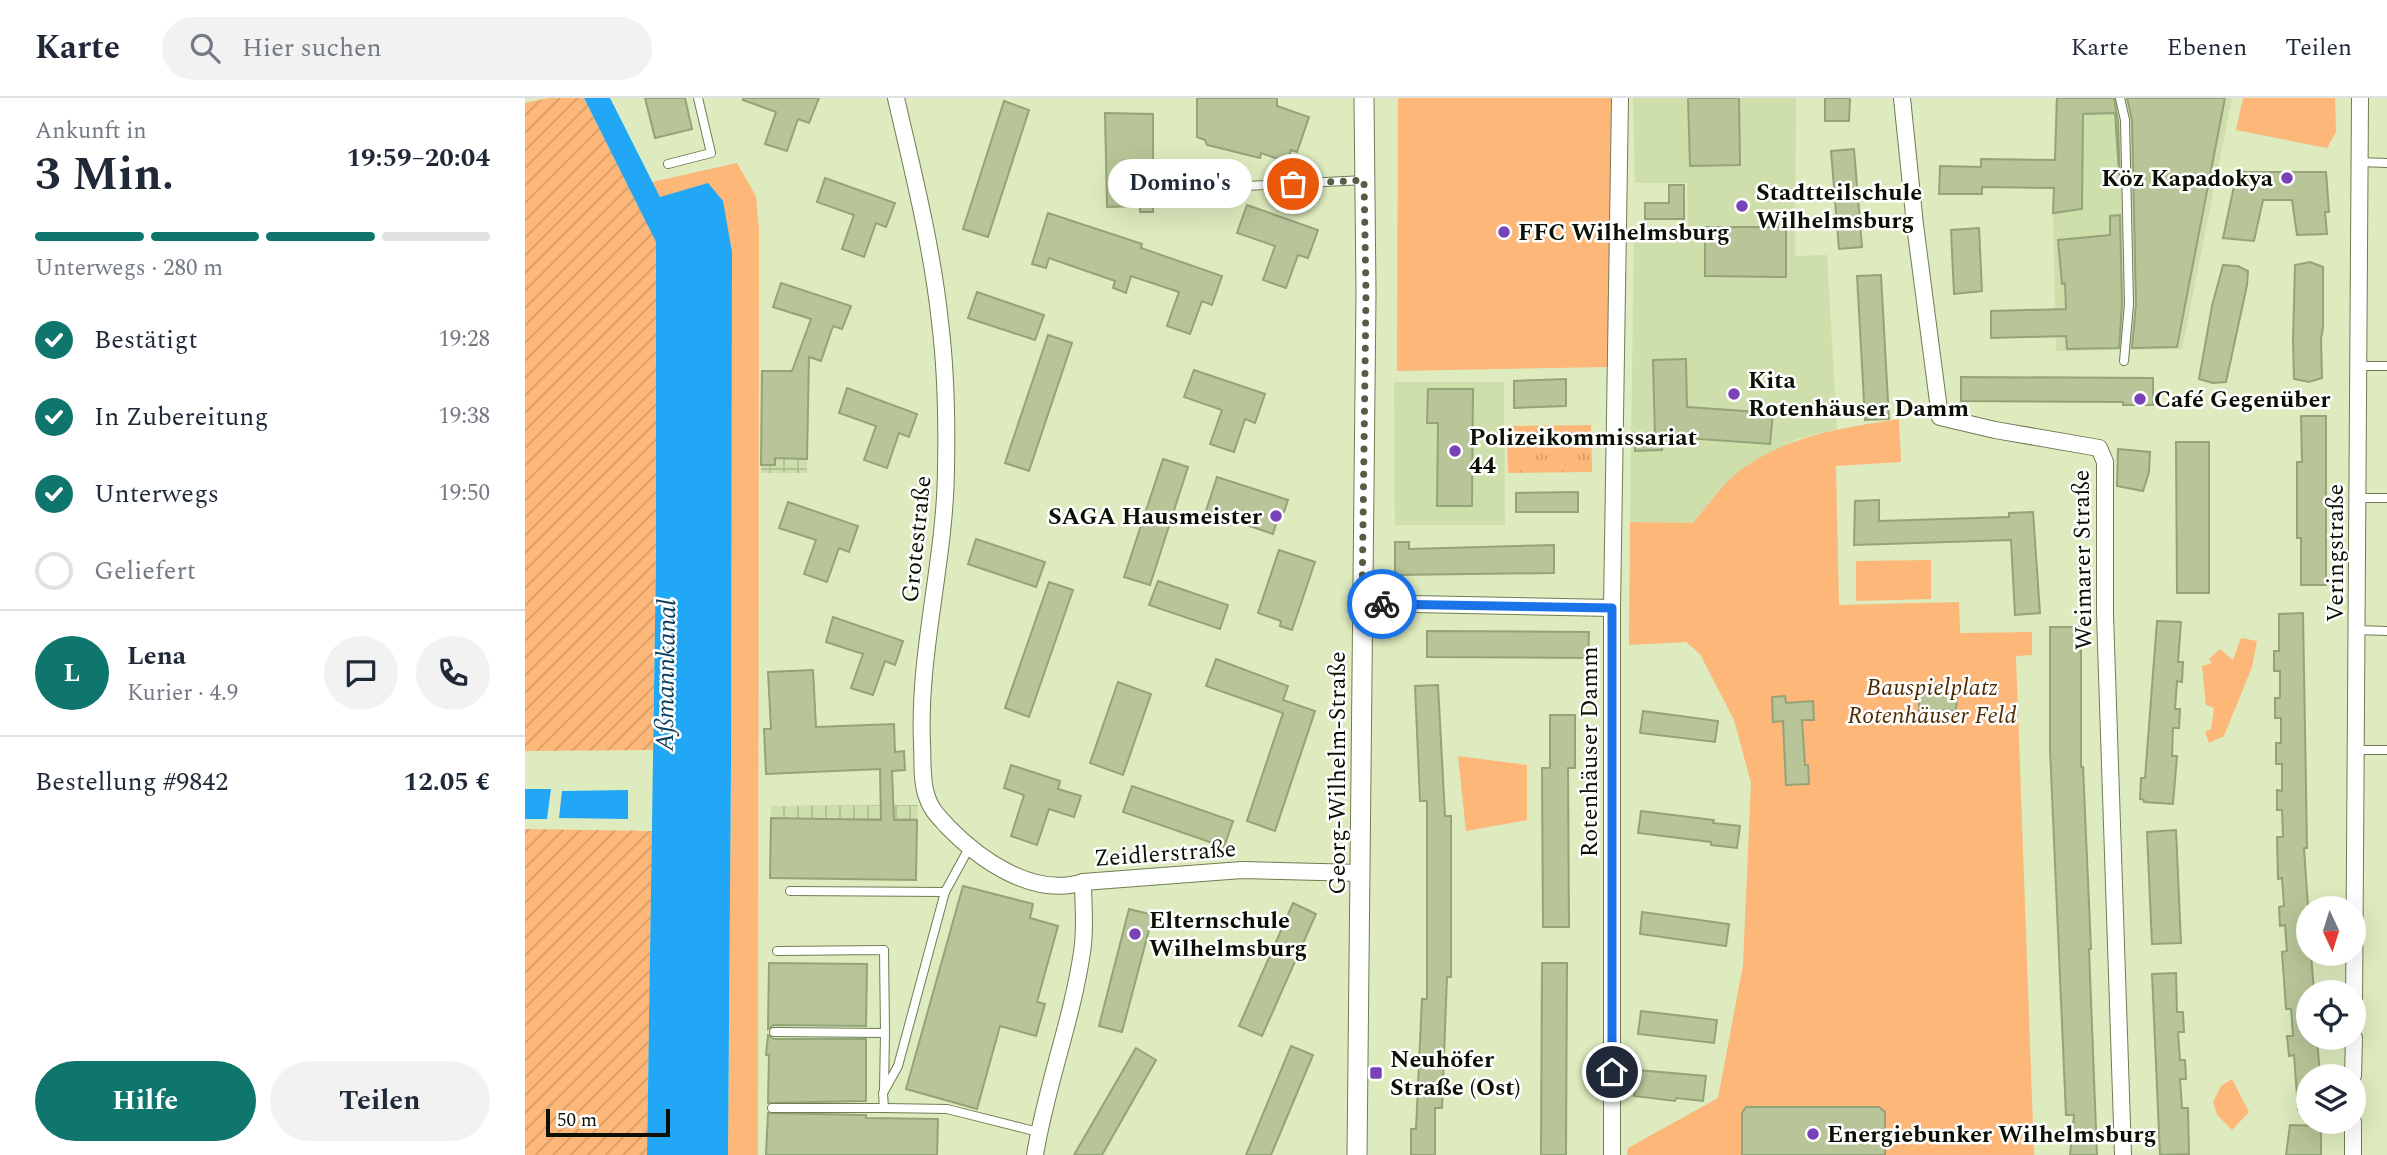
<!DOCTYPE html>
<html lang="de">
<meta charset="utf-8">
<style>
:root{--surface:#fff;--page:#f2f2f3;--text:#1f2937;--muted:#747a83;--line:#e0e1e3;--accent:#0f766e}
body{margin:0;font-family:Spectral,serif;background:var(--page);color:var(--text);height:100vh;display:flex;flex-direction:column;font-size:26px;white-space:nowrap}
*{box-sizing:border-box;margin:0}
p{font-size:23px;color:var(--muted)}
.icon{flex:none;width:38px;height:38px;fill:none;stroke:currentColor;stroke-width:2;stroke-linecap:round;stroke-linejoin:round}
.map{position:relative;flex:1;overflow:hidden}
.side{display:flex;flex-direction:column;background:var(--surface);width:525px}
.side>*{flex:none}
.needle{width:46px;rotate:176deg}
.controls{position:absolute;left:1771px;top:798px;display:grid;gap:14px}
.controls a{display:grid;place-items:center;width:70px;height:70px;border-radius:50%;background:var(--surface);box-shadow:0 7px 28px #0002;font-size:35px}
.scale{position:absolute;left:21px;bottom:18px;width:124px;box-sizing:border-box;padding-left:7px;border:4px solid #0c1003;border-top:0;font-size:19px;line-height:24px;white-space:nowrap;color:#0c1003;-webkit-text-stroke:5px #fff;paint-order:stroke}
.pin{position:absolute;display:grid;place-items:center;width:60px;height:60px;color:#fff;margin:-30px;border:4px solid #fff;border-radius:50%;box-shadow:0 2px 7px #0007}
.courier{position:absolute;display:grid;place-items:center;width:70px;height:70px;margin:-35px;border:5px solid #1a73e8;border-radius:50%;background:#fff;color:#222;box-shadow:0 2px 9px #0007}
.bubble{position:absolute;height:49px;border-radius:24px;background:var(--surface);box-shadow:0 7px 28px #0002;font-size:23px;font-weight:700;line-height:49px;text-align:center}
.head em{font-style:normal;font-weight:700}
.head div{display:flex;flex-direction:column-reverse}
.head{display:flex;align-items:center;justify-content:space-between;height:119px;padding:0 35px}
h1{font-size:46px;font-weight:700;line-height:52px}
.bar{display:grid;grid-template-columns:repeat(4,1fr);gap:10px 7px;align-content:center;height:84px;padding:0 35px}
.bar i{height:9px;border-radius:5px;background:var(--line)}
.bar .on{background:var(--accent)}
.bar p{grid-column:span 4}
.line{display:flex;align-items:center;gap:18px;padding:0 35px;border-top:2px solid var(--line)}
.line div{flex:1}
.round{display:grid;place-items:center;flex:none;width:74px;height:74px;border-radius:37px;background:var(--page)}
ol{padding:0 35px;list-style:none}
li{display:flex;align-items:center;gap:21px;height:77px}
li p{margin-inline-start:auto}
li .icon{padding:7px;border-radius:50%;background:var(--accent);color:#fff;stroke-width:4}
li:last-child{color:var(--muted)}
li i{width:38px;height:38px;border:4px solid var(--line);border-radius:50%}
.button{display:flex;gap:14px;margin-top:auto;padding:14px 35px}
.button a{flex:1;height:80px;border-radius:42px;background:var(--accent);color:#fff;font-size:28px;font-weight:700;line-height:80px;text-align:center}
.button a+a{background:var(--page);color:var(--text)}
header{display:flex;align-items:center;gap:42px;box-sizing:border-box;height:98px;padding:0 35px;background:var(--surface);border-bottom:2px solid var(--line)}
header strong{font-size:33px}
nav{display:flex;gap:38px;margin-inline-start:auto;font-size:24px}
.search{width:490px;height:63px;background:var(--page);display:flex;align-items:center;gap:18px;box-sizing:border-box;padding:0 24px;border-radius:38px;color:var(--muted);font-size:26px}
main{display:flex;flex:1;min-height:0}
.map>svg:first-child{display:block}
.built{fill:#cedfab}
.industrial{fill:url(#industrial-grid)}
.grass{fill:url(#grass-tufts)}
.park{fill:#fcb779}
.garden{fill:url(#garden-furrows)}
.water{fill:#21a7f6}
.building{fill:#b7c598;stroke:#95a378;stroke-width:2}
.lines{fill:none;stroke-linecap:round;stroke-linejoin:round}
.service-casing{stroke:#707d53;stroke-width:10}
.minor-casing{stroke:#707d53;stroke-width:18}
.tertiary-casing{stroke:#707d53;stroke-width:21}
.service{stroke:#fff;stroke-width:8}
.minor{stroke:#fff;stroke-width:16}
.tertiary{stroke:#fff;stroke-width:19}
.done{stroke:#555d44;stroke-width:7;stroke-dasharray:0 12.6}
.route{stroke:#1a73e8;stroke-width:9}
.poi-dot{fill:#7a42b9;stroke:#fff;stroke-width:2.5}
.labels{text-anchor:middle;stroke-width:5;stroke-linejoin:round;paint-order:stroke}
.poi-label{font-size:24px;font-weight:bold;fill:#0c1003;stroke:#fff;text-anchor:start}
.street-label{font-size:24px;fill:#0c1003;stroke:#fff}
.park-label{font-size:24px;font-style:italic;fill:#502b01;stroke:#fff}
.water-label{font-size:26px;font-style:italic;fill:#0b3d5d;stroke:#fff}
</style>
<header>
<strong>Karte</strong>
<div class="search"><svg class="icon" aria-label="search" viewBox="0 0 24 24"><circle cx="10" cy="10" r="6"/><path d="M15 15l6 6"/></svg>Hier suchen</div>
<nav><a>Karte</a><a>Ebenen</a><a>Teilen</a></nav>
</header>
<main>
<section class="side">
<div class="head"><div><h1>3 Min.</h1><p>Ankunft in</p></div><em>19:59–20:04</em></div>
<div class="bar"><i class="on"></i><i class="on"></i><i class="on"></i><i></i><p>Unterwegs · 280 m</p></div>
<ol>
<li><svg class="icon" aria-label="check" viewBox="0 0 24 24"><path d="M5 12l5 5 9-10"/></svg>Bestätigt<p>19:28</p></li>
<li><svg class="icon" aria-label="check" viewBox="0 0 24 24"><path d="M5 12l5 5 9-10"/></svg>In Zubereitung<p>19:38</p></li>
<li><svg class="icon" aria-label="check" viewBox="0 0 24 24"><path d="M5 12l5 5 9-10"/></svg>Unterwegs<p>19:50</p></li>
<li><i></i>Geliefert</li>
</ol>
<div class="line" style="height:126px"><b class="round" style="background:var(--accent);color:#fff">L</b><div><b>Lena</b><p>Kurier · 4.9</p></div><a class="round"><svg class="icon" aria-label="chat" viewBox="0 0 24 24"><path d="M4 5h16v11H9l-5 4z"/></svg></a><a class="round"><svg class="icon" aria-label="phone" viewBox="0 0 24 24"><path d="M5 4h4l2 5-3 2q2 4 5 5l2-3 5 2v4C11 20 4 13 5 4z"/></svg></a></div>
<div class="line" style="height:91px"><div>Bestellung #9842</div><b>12.05 €</b></div>
<div class="button"><a>Hilfe</a><a>Teilen</a></div>
</section>
<div class="map">
<svg width="1862" height="1057" viewBox="0 0 1862 1057">
<defs>
<pattern id="industrial-grid" width="8" height="8" patternUnits="userSpaceOnUse" patternTransform="scale(1.75)"><rect width="8" height="8" fill="#cedfab"/><path d="M0 4h8M4 0v8" fill="none" stroke="#b0be92"/></pattern>
<pattern id="grass-tufts" width="24" height="20" patternUnits="userSpaceOnUse" patternTransform="scale(1.75)"><rect width="24" height="20" fill="#fcb779"/><path d="M3 7l-1-3M5 7V3M7 7l1-3M15 17l-1-3M17 17v-4M19 17l1-3" fill="none" stroke="#d79c67"/></pattern>
<pattern id="garden-furrows" width="10" height="10" patternUnits="userSpaceOnUse" patternTransform="scale(1.75)"><rect width="10" height="10" fill="#fcb779"/><path d="M-1 1l2-2M0 10L10 0M9 11l2-2" fill="none" stroke="#d79c67"/></pattern>
</defs>
<rect width="100%" height="100%" fill="#ddebbe"/>
<g class="built">
<path d="M1108,0h163l-1,158 32,-1 10,174 -40,10 -47,26 -27,22 -30,36 -63,-1 4,-292 54,-1 -1,-46h-52z"/>
<path d="M1572,0h135l-50,251 -126,2 -3,-138 2,-112z"/>
<path d="M869,284h110l1,143h-110z"/>
</g>
<g class="industrial">
<path d="M251,273l19,1 -1,86 13,1v14h-46v-8l14,-1z"/>
<path d="M393,707l-1,15 -146,-2v-12z"/>
</g>
<path class="grass" d="M1066,327l1,47 -84,1 -1,-47z"/>
<g class="park">
<path d="M873,0h213l-2,269 -212,4z"/>
<path d="M1718,0h92l1,34 -9,16 -91,-18z"/>
<path d="M212,65l19,33 3,33 -1,926h-30l3,-391 1,-512 -72,-55 -8,-15z"/>
<path d="M1374,321l2,43 -65,4 3,139 120,-3 1,31 72,-1v23l-16,1 18,499h-149v-43l-7,-5h-131l-5,6v42h-115l1,-7 90,-50 25,-133 8,-182 -17,-63 -34,-66 -14,-12 -57,3 1,-123 63,1c14,-17 26,-34 43,-49 47,-38 105,-46 163,-55z"/>
<path d="M1406,462v39l-75,2v-40z"/>
<path d="M1716,540l16,3 -5,26 -28,69 -15,7 -4,-11 6,-3 3,-21 -8,-3 -4,-39 10,-3 -3,-4 11,-10 13,11z"/>
<path d="M933,658l69,9v55l-61,11z"/>
<path d="M1707,981l17,33 -17,18 -15,-15 -4,-13 8,-16z"/>
</g>
<g class="garden">
<path d="M24,0h35l72,143v318l-3,191 -128,1v-648z"/>
<path d="M0,731l127,2 -5,324h-122z"/>
</g>
<g class="water">
<path d="M59,0h26l50,99 48,-14 15,18 9,51 -1,512 -3,391h-81l9,-596v-317z"/>
<path d="M0,691h26l-4,30h-22z"/>
<path d="M103,692v29l-69,-1 3,-27z"/>
</g>
<g class="building">
<path d="M120,0h40l7,31 -37,9z"/>
<path d="M218,0h76l-10,25 -11,-4 -11,32 -22,-7 11,-32 -33,-12z"/>
<path d="M672,0h80v8l32,11 -12,35 -6,-2 -4,12 -26,-9 -1,5 -53,-13 -2,-5 -8,-3z"/>
<path d="M1163,0h51l1,67 -50,1z"/>
<path d="M1300,0h25l-1,23h-24z"/>
<path d="M1532,0h57l4,23 2,65 -5,-73 -32,1 -1,95 -29,4 1,-25 -72,-1v7h-43l1,-28 41,1v-8l74,1z"/>
<path d="M1602,0h98l-48,249 -45,1 4,-44 -4,-184z"/>
<path d="M479,3l25,9 -41,127 -25,-8z"/>
<path d="M580,15l48,1v66l-20,1 -5,5 3,7h22v19h-13v-6l-33,1z"/>
<path d="M1329,51l8,98 -23,2 -8,-98z"/>
<path d="M1712,74h89l3,40h-4l2,22 -30,1 -5,-35h-29l-9,41 -31,-3z"/>
<path d="M300,80l70,25 -9,24 -10,-4 -12,34 -22,-8 12,-34 -37,-13z"/>
<path d="M1144,87h15v34h-39v-16h24z"/>
<path d="M722,107l71,25 -10,28 -10,-3 -12,33 -23,-8 12,-34 -38,-13z"/>
<path d="M523,115l94,31 -1,4 81,28 -10,29 -10,-4 -12,33 -23,-8 12,-34 -48,-16 -5,17 -13,-5 2,-7 -66,-23 -3,10 -14,-4z"/>
<path d="M1595,117l2,89 -3,44 -52,1 -1,-13 -75,2v-27l75,-2 -1,-26 -3,1 -4,-44 52,-5v-19z"/>
<path d="M1180,129h81v50l-81,-1z"/>
<path d="M1454,130l3,63 -28,3 -3,-64z"/>
<path d="M1785,164l13,5v60l-2,12 1,39 -13,4 -15,-3 -1,-39 2,-75z"/>
<path d="M1698,167l15,1 10,5 -1,14 -21,97 -13,1 -14,-4 13,-73z"/>
<path d="M1356,177l8,144 -24,1 -8,-144z"/>
<path d="M256,185l70,23 -9,23 -9,-3 -12,35 -12,-4 -2,102 -32,-1v7h-14l1,-94h30l19,-52 -38,-12z"/>
<path d="M452,194l67,23 -9,25 -67,-22z"/>
<path d="M523,237l24,8 -43,128 -24,-8z"/>
<path d="M1161,261l1,48 86,6 -3,31 -84,-6v6h-24v6l-27,1v-14h20l-2,-77z"/>
<path d="M669,272l71,24 -10,29 -10,-4 -11,33 -24,-8 12,-34 -38,-13z"/>
<path d="M1436,279l192,1v27h-30v-3l-162,-1z"/>
<path d="M1041,281v27l-52,2v-27z"/>
<path d="M322,290l70,26 -8,23 -10,-4 -12,35 -23,-8 12,-34 -37,-13z"/>
<path d="M903,291h45l-1,117h-35l1,-83h-11z"/>
<path d="M1776,318h25v169h-25v-47h-4v-76h5z"/>
<path d="M1651,344h33v151h-32z"/>
<path d="M1593,351l32,3 -1,20 -6,19 -26,-5z"/>
<path d="M638,361l25,8 -38,118 -26,-8z"/>
<path d="M692,379l71,23 -4,12 -4,-1 -7,23 -67,-23z"/>
<path d="M1053,394v20h-62v-19z"/>
<path d="M1354,402v21l130,-4v-4l24,-1 7,101 -25,2 -4,-75 -157,5 1,-44z"/>
<path d="M263,404l70,24 -9,26 -10,-4 -12,34 -23,-8 12,-34 -37,-12z"/>
<path d="M451,441l69,23 -9,25 -68,-23z"/>
<path d="M870,444h14v7l145,-4v28l-159,2z"/>
<path d="M754,452l36,12 -23,68 -12,-4 1,-5 -23,-8z"/>
<path d="M633,483l70,24 -8,24 -71,-24z"/>
<path d="M524,484l24,8 -44,127 -24,-9z"/>
<path d="M1778,515l4,235h-3l4,58v48h3l3,38h-6v46h9l3,38h-12v33l-10,1 -4,-55 -5,1 -2,-20h6l-2,-27h-5l-4,-57 5,-1 -2,-26 -5,1 -1,-19 5,-1 -2,-28 -4,1 -1,-42h6l-1,-27h-5v-20l5,1v-27h-6v-21h5v-25h-6v-20h5v-27h-6v-20h5v-37z"/>
<path d="M308,519l70,24 -8,24 -10,-4 -12,34 -22,-7 12,-34 -37,-12z"/>
<path d="M1632,523l24,1 -3,40h5l-1,20 -5,-1 -2,28h5l-1,19h-6l-1,28h5l-4,48 -29,-2v-2l-4,-1 1,-21h4z"/>
<path d="M1525,529h31v140h2l8,182h-2l8,206h-27l4,-40h-8l-16,-366z"/>
<path d="M902,533l162,1 -1,26 -161,-1z"/>
<path d="M691,561l72,27 -5,14 32,11 -40,120 -28,-10 36,-108 -77,-27z"/>
<path d="M288,572l3,57 78,-3 1,28 9,-1 1,19 -13,1 2,49h23l-1,60 -146,-2 1,-60 110,2 -1,-51 -114,5 -2,-45h7l-3,-57z"/>
<path d="M593,584l33,12 -28,81 -33,-12z"/>
<path d="M913,587l7,131h6v161h-4l-5,131h-7v47h-24v-26h5l6,-130h5v-198h-7l-5,-115z"/>
<path d="M1394,596l38,1 -1,16 -20,-1 -1,4h-16z"/>
<path d="M1260,598l1,7 27,-2 1,19h-12l3,45h3l1,19 -23,1 -3,-64 -10,1 -1,-25z"/>
<path d="M1118,613l75,10 -3,21 -75,-9z"/>
<path d="M1025,617h25v53h-7l1,159h-26l-1,-159h8z"/>
<path d="M486,667l49,16 -2,8 23,7 -7,21 -25,-8 -12,36 -26,-9 13,-41 -20,-7z"/>
<path d="M607,688l101,35 -9,26 -101,-35z"/>
<path d="M1116,713l73,9 -1,3 27,3 -3,22 -26,-3v-3l-73,-9z"/>
<path d="M1651,732l5,113 -29,1 -5,-112z"/>
<path d="M438,788l70,18 -3,14 28,8 -21,76 8,2 -9,32 -36,-10 -23,83 -71,-20z"/>
<path d="M768,805l23,11 -54,122 -23,-10z"/>
<path d="M604,811l24,6 -31,117 -23,-6z"/>
<path d="M1117,814l87,12 -3,22 -86,-12z"/>
<path d="M244,865l98,1 -1,62 -92,-1 -6,4z"/>
<path d="M1017,865h25l-1,192h-25z"/>
<path d="M1651,875l1,39h6l1,20h-6l2,28h5l1,19h-6l2,29h6l1,46 -29,1 -8,-181z"/>
<path d="M1116,913l76,9 -3,23 -76,-9z"/>
<path d="M243,937l6,4h92v62l-98,2 1,-48h-3z"/>
<path d="M766,948l22,9 -42,100h-25z"/>
<path d="M611,950l20,12 -54,95h-28z"/>
<path d="M1112,972l69,6 -3,25 -27,-3 -1,3 -41,-5z"/>
<path d="M1221,1009h133l6,5v43h-143v-42z"/>
<path d="M243,1015l98,2v3l72,1 -1,36h-171z"/>
<path d="M1765,1027l31,1v29h-35z"/>
</g>
<g class="lines">
<defs>
<g id="service">
<path d="M1595,0l5,22 4,184 -5,57"/>
<path d="M1835,64l27,1"/>
<path d="M143,66l43,-11 -13,-55"/>
<path d="M609,89l111,-1 120,-6"/>
<path d="M1834,268h28"/>
<path d="M1833,400h29"/>
<path d="M1832,532l30,1"/>
<path d="M1831,652h31"/>
<path d="M265,793l155,1 24,-44"/>
<path d="M252,853l107,-1 1,83"/>
<path d="M249,934l111,1 -1,57"/>
<path d="M247,1010h112l-1,-15 15,-27 47,-174"/>
<path d="M359,1010l63,1 91,23"/>
</g>
<g id="minor">
<path d="M371,0c17,74 36,148 44,224 6,48 7,99 6,148 -1,92 -28,182 -24,274 1,17 -1,37 5,53 4,13 12,20 21,30 32,33 86,71 135,55"/>
<path d="M1377,0l13,127 25,192 55,13 104,18 6,14v152l18,541"/>
<path d="M837,505l250,5"/>
<path d="M1829,910l6,-910"/>
<path d="M1828,978l1,-38"/>
<path d="M510,1057c11,-69 37,-134 47,-203 4,-23 1,-47 1,-70l159,-12 119,3"/>
<path d="M1087,1057v-547l8,-510"/>
<path d="M1828,1057v-33"/>
</g>
<path id="tertiary" d="M832,1057l9,-861 -2,-196"/>
</defs>
<use href="#service" class="service-casing"/>
<use href="#minor" class="minor-casing"/>
<use href="#tertiary" class="tertiary-casing"/>
<use href="#service" class="service"/>
<use href="#minor" class="minor"/>
<use href="#tertiary" class="tertiary"/>
</g>
<g class="lines">
<path class="done" d="M768,86l71,-4 2,114 -4,309 20,1"/>
<path class="route" d="M857,506l230,4v464"/>
</g>
<g class="poi-dot">
<circle cx="1762" cy="80" r="7"/>
<circle cx="1217" cy="108" r="7"/>
<circle cx="979" cy="134" r="7"/>
<circle cx="1209" cy="296" r="7"/>
<circle cx="1615" cy="301" r="7"/>
<circle cx="930" cy="353" r="7"/>
<circle cx="751" cy="418" r="7"/>
<circle cx="610" cy="836" r="7"/>
<rect x="844" y="968" width="14" height="14" rx="3.5"/>
<circle cx="1288" cy="1036" r="7"/>
</g>
<g class="labels">
<g class="poi-label">
<text x="1748" y="88" text-anchor="end">Köz Kapadokya</text>
<text x="1231" y="102">Stadtteilschule<tspan x="1231" dy="28">Wilhelmsburg</tspan></text>
<text x="993" y="142">FFC Wilhelmsburg</text>
<text x="1223" y="290">Kita<tspan x="1223" dy="28">Rotenhäuser Damm</tspan></text>
<text x="1629" y="309">Café Gegenüber</text>
<text x="944" y="347">Polizeikommissariat<tspan x="944" dy="28">44</tspan></text>
<text x="737" y="426" text-anchor="end">SAGA Hausmeister</text>
<text x="624" y="830">Elternschule<tspan x="624" dy="28">Wilhelmsburg</tspan></text>
<text x="865" y="969">Neuhöfer<tspan x="865" dy="28">Straße (Ost)</tspan></text>
<text x="1302" y="1044">Energiebunker Wilhelmsburg</text>
</g>
<g class="street-label">
<text transform="translate(391 441) rotate(-84)" y="8">Grotestraße</text>
<text transform="translate(1810 455) rotate(-90)" y="8">Veringstraße</text>
<text transform="translate(1557 462) rotate(-91)" y="8">Weimarer Straße</text>
<text transform="translate(1064 654) rotate(-90)" y="8">Rotenhäuser Damm</text>
<text transform="translate(812 675) rotate(-90)" y="8">Georg-Wilhelm-Straße</text>
<text transform="translate(640 755) rotate(-4)" y="8">Zeidlerstraße</text>
</g>
<g class="park-label">
<text x="1407" y="597">Bauspielplatz<tspan x="1407" dy="28">Rotenhäuser Feld</tspan></text>
</g>
<g class="water-label">
<text transform="translate(140 577) rotate(-89)" y="9">Aßmannkanal</text>
</g>
</g>
</svg>
<div class="controls">
<a><svg class="needle" viewBox="-14 -14 28 28"><path d="M0-13l5 13h-10z" fill="#e53935"/><path d="M0 13l5-13h-10z" fill="#747a83"/></svg></a>
<a><svg class="icon" aria-label="locate" viewBox="0 0 24 24"><circle cx="12" cy="12" r="6"/><path d="M12 2v4M12 18v4M2 12h4M18 12h4"/></svg></a>
<a><svg class="icon" aria-label="layers" viewBox="0 0 24 24"><path d="M12 4l9 5-9 5-9-5zM3 14l9 5 9-5"/></svg></a>
</div>
<div class="scale">50 m</div>
<div class="pin" style="left:768px;top:86px;background:#ea580c"><svg class="icon" aria-label="bag" viewBox="0 0 24 24"><path d="M5 8h14l-1 12H6zM9 8a3 3 0 0 1 6 0"/></svg></div>
<div class="pin" style="left:1087px;top:974px;background:#1f2937"><svg class="icon" aria-label="home" viewBox="0 0 24 24"><path d="M3 11l9-7 9 7M6 9v11h12V9"/></svg></div>
<div class="courier" style="left:857px;top:506px"><svg class="icon" aria-label="bike" viewBox="0 0 24 24"><circle cx="6" cy="16" r="4"/><circle cx="18" cy="16" r="4"/><path d="M6 16l4-8h5l3 8M10 8l3 8H6M13 5h3"/></svg></div>
<div class="bubble" style="left:583px;top:61px;width:144px">Domino's</div>
</div>
</main>
